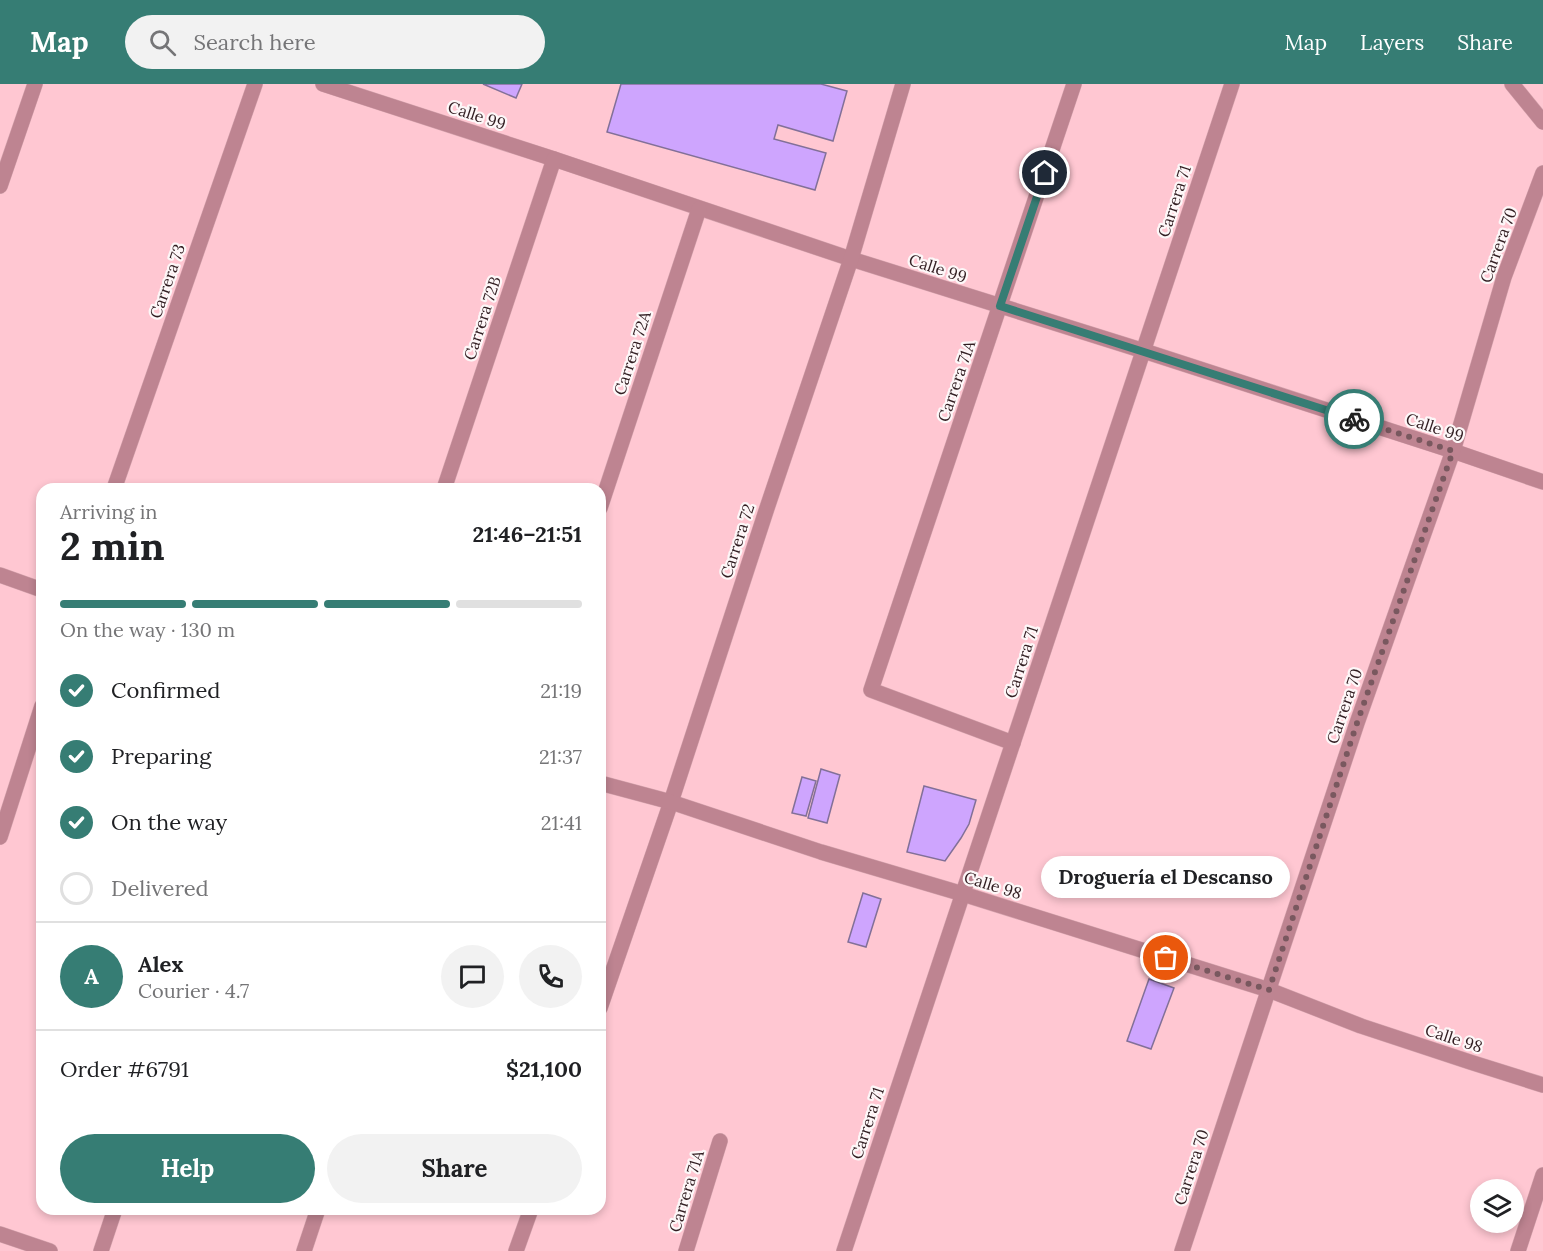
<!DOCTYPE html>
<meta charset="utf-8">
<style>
:root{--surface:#fff;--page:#f2f2f2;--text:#202124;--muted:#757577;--line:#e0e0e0;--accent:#367d74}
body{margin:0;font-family:Lora,serif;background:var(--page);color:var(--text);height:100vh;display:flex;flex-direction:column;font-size:22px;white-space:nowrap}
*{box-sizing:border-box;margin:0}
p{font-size:20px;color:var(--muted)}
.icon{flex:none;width:33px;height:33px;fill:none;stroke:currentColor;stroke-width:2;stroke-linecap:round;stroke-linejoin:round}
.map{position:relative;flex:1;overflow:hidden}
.drawer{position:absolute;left:36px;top:399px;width:570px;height:732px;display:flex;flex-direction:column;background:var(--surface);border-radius:18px;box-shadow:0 3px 9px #0003}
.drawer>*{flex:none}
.buttons{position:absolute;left:1470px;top:1095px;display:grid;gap:12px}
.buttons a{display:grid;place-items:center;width:54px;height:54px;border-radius:50%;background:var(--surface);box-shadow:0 3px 9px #0003;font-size:30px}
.pin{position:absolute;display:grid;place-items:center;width:51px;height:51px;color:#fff;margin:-26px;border:3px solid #fff;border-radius:50%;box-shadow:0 2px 6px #0007}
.courier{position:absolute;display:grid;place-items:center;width:60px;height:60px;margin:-30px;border:4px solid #367d74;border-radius:50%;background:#fff;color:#222;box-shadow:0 2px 8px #0007}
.bubble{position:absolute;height:42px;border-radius:21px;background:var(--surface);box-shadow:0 3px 9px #0003;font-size:20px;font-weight:700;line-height:42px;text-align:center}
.headline em{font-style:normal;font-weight:700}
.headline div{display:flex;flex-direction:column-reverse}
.headline{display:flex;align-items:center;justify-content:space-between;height:102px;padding:0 24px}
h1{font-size:39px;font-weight:700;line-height:45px}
.bar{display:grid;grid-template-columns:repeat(4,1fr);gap:9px 6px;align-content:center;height:72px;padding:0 24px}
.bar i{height:8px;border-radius:4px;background:var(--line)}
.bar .active{background:var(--accent)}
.bar p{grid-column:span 4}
.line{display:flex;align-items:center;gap:15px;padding:0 24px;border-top:2px solid var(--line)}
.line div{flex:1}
.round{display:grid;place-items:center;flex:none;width:63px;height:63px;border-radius:32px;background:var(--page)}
ol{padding:0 24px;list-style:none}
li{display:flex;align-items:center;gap:18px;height:66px}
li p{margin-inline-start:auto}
li .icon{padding:6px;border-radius:50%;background:var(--accent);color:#fff;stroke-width:4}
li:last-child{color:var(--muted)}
li i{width:33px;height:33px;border:3px solid var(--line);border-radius:50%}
.action{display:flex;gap:12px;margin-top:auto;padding:12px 24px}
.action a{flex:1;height:69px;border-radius:36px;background:var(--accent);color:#fff;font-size:24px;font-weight:700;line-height:69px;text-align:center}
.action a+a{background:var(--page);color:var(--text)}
header{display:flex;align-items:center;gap:36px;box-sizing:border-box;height:84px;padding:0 30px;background:var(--accent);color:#fff}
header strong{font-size:28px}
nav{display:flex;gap:33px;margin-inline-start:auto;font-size:21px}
.search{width:420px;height:54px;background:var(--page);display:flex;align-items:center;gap:15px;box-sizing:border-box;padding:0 21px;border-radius:33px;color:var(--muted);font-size:22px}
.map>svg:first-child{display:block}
.building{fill:#cea5fe;stroke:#827098;stroke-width:1.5}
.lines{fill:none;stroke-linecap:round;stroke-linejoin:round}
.minor-casing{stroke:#d6a5af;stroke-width:16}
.tertiary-casing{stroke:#d6a5af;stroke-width:16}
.minor{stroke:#be8491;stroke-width:15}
.tertiary{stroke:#be8491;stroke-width:15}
.done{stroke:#79585f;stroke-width:6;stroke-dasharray:0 10.8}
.route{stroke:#367d74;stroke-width:8}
.labels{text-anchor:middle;stroke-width:4.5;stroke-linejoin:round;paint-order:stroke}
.street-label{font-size:16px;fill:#311d21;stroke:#fdf7f8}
</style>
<header>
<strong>Map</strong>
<div class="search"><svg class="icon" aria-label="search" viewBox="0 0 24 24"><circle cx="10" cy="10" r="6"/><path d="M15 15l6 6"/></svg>Search here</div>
<nav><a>Map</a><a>Layers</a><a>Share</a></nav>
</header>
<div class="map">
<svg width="1543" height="1167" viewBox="0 0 1543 1167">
<rect width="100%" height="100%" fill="#ffc7d2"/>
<g class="building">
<path d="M483,0h39l-6,14z"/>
<path d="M621,0h200l26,7 -14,50 -55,-16 -4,14 52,14 -11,37 -208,-58z"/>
<path d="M821,685l19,6 -13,48 -19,-5z"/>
<path d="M802,693l14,4 -10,35 -14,-3z"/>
<path d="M924,702l52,14 -7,24 -8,14 -16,23 -38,-9z"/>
<path d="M863,809l18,6 -15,48 -18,-5z"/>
<path d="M1149,895l25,9 -23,61 -24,-8z"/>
</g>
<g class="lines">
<defs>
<g id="minor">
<path d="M323,0l231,75 297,100 293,92 309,100 90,31"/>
<path d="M1512,0l31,38"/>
<path d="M0,102l35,-102"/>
<path d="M444,405l110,-330"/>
<path d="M600,424l99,-299"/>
<path d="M1013,659l-142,-53 203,-606"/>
<path d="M600,924l71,-206 96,-294 84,-249 52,-175"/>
<path d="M0,1150l50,17"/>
<path d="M101,1167l14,-42"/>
<path d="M304,1167l14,-42"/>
<path d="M516,1167l15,-42"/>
<path d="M686,1167l34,-110"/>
<path d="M844,1167l388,-1167"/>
<path d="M1182,1167l175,-528 96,-272 51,-174 39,-104"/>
<path d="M1518,1167l25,-76"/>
</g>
<g id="tertiary">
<path d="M114,405l141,-405"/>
<path d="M0,491l42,15"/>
<path d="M600,699l71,19 150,50 142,42 306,96 92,36 109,36 73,23"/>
<path d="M0,753l42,-131"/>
</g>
</defs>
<use href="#minor" class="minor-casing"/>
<use href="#tertiary" class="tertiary-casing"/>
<use href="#minor" class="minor"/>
<use href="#tertiary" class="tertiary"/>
</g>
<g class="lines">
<path class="done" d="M1166,874l103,32 88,-267 96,-272 -99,-32"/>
<path class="route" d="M1045,89l-45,133 354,113"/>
</g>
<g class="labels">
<g class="street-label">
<text transform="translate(477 31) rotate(18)" y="6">Calle 99</text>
<text transform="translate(1174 117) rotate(-72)" y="6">Carrera 71</text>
<text transform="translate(1498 161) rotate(-70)" y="6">Carrera 70</text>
<text transform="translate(938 184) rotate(18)" y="6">Calle 99</text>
<text transform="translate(167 197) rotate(-71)" y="6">Carrera 73</text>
<text transform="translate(482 234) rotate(-72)" y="6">Carrera 72B</text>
<text transform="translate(632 269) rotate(-72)" y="6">Carrera 72A</text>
<text transform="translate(956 297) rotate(-71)" y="6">Carrera 71A</text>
<text transform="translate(1435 343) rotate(18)" y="6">Calle 99</text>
<text transform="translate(737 457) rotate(-72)" y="6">Carrera 72</text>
<text transform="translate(1021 578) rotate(-72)" y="6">Carrera 71</text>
<text transform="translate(1344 622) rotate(-71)" y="6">Carrera 70</text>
<text transform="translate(993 801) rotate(17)" y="6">Calle 98</text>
<text transform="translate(1454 954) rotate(18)" y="6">Calle 98</text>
<text transform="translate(867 1039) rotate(-72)" y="6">Carrera 71</text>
<text transform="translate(1191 1083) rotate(-72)" y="6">Carrera 70</text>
<text transform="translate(686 1107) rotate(-73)" y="6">Carrera 71A</text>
</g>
</g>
</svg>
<div class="buttons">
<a><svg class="icon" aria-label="layers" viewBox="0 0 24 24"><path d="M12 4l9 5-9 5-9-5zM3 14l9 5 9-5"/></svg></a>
</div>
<div class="pin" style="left:1166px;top:874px;background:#ea580c"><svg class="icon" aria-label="bag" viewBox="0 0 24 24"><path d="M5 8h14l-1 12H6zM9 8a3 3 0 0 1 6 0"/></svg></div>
<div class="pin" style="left:1045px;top:89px;background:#1f2937"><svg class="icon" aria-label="home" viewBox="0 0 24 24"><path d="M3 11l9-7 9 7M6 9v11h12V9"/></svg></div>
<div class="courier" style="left:1354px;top:335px"><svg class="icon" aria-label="bike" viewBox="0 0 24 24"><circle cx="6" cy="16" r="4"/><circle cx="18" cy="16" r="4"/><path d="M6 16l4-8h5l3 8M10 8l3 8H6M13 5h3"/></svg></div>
<div class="bubble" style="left:1041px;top:772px;width:249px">Droguería el Descanso</div>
<section class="drawer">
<div class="headline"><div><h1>2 min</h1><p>Arriving in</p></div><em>21:46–21:51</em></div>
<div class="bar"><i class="active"></i><i class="active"></i><i class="active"></i><i></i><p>On the way · 130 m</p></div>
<ol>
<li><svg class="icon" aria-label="check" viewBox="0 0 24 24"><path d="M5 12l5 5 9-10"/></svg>Confirmed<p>21:19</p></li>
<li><svg class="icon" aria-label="check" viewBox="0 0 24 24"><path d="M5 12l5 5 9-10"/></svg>Preparing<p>21:37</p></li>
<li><svg class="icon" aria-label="check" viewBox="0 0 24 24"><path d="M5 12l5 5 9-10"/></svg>On the way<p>21:41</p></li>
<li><i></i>Delivered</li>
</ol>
<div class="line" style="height:108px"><b class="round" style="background:var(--accent);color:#fff">A</b><div><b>Alex</b><p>Courier · 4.7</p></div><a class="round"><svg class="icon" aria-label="chat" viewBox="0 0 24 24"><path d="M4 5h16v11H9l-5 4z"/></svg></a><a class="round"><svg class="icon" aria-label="phone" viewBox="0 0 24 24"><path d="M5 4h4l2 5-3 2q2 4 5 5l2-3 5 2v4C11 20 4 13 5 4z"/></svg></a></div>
<div class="line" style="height:78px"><div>Order #6791</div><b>$21,100</b></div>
<div class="action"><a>Help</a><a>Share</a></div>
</section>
</div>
